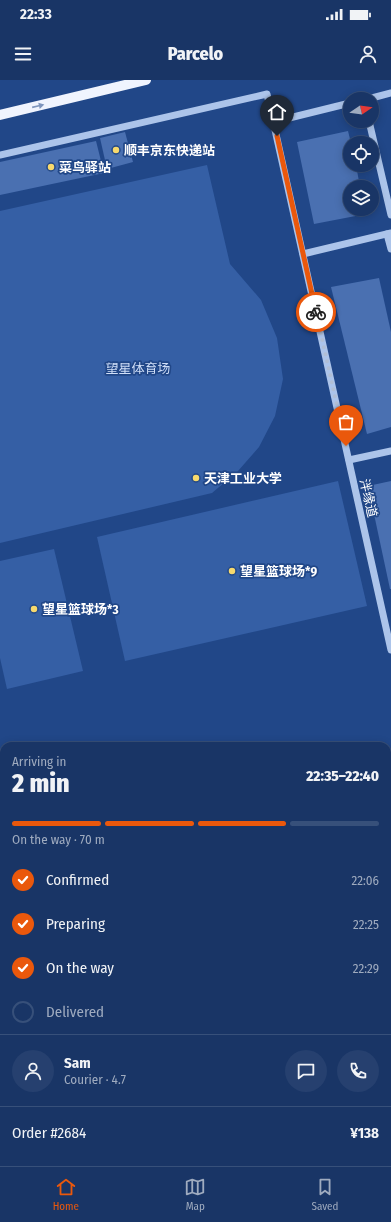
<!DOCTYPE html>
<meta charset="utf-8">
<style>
:root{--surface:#193566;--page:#26406f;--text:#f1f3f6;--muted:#9fabbf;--line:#37507a;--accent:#ea580c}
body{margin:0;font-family:"Fira Sans Condensed","Noto Sans SC",sans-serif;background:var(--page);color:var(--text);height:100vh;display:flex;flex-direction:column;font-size:15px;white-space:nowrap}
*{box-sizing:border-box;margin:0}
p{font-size:13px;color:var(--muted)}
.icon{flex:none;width:22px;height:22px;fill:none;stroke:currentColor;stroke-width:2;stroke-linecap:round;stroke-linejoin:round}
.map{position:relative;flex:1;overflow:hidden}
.panel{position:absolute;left:0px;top:662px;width:391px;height:424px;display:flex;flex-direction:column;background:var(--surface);border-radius:12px 12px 0 0;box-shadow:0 2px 10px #0003,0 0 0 1px var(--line)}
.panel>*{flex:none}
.needle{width:26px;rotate:77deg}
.controls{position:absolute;left:343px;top:12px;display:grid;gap:8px}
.controls a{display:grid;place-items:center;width:36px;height:36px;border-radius:50%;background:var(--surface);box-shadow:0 2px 10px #0003,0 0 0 1px var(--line);font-size:20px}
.pin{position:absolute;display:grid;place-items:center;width:34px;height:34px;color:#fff;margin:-41px -17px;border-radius:50% 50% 50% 0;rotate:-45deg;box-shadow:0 0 4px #0007}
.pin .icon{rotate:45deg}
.courier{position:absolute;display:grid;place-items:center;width:40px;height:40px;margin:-20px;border:3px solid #ea580c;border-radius:50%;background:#fff;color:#222;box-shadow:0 1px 5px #0007}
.head em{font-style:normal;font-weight:800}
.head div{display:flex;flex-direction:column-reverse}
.head{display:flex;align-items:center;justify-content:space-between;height:68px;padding:0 12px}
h1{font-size:26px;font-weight:800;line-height:30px}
.bar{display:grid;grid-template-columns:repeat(4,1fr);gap:6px 4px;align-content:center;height:48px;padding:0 12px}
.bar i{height:5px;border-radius:3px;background:var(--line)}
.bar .on{background:var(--accent)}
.bar p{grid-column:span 4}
.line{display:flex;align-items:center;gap:10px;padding:0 12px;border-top:1px solid var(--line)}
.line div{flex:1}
.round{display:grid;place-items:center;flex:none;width:42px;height:42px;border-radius:21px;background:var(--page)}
ol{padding:0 12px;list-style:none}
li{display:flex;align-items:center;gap:12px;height:44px}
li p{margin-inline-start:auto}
li .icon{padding:4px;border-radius:50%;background:var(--accent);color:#fff;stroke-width:4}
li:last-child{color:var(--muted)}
li i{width:22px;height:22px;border:2px solid var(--line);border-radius:50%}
.status{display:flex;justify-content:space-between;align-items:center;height:28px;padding:0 20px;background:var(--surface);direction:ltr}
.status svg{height:11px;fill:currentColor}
header{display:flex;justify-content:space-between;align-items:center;height:52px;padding:0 12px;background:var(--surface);font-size:18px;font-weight:800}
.tab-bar{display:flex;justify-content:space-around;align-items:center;height:56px;border-top:1px solid var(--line);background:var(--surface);font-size:11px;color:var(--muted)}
.tab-bar a{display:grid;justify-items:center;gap:2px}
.tab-bar .on{color:var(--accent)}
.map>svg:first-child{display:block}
.green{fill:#355fa5}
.building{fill:#4a70b1}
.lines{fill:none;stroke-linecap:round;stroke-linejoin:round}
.minor{stroke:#acc4ea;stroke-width:7}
.major{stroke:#f0f4fe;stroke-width:10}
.oneway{fill:#7e95bd}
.done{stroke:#b1bfd5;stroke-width:4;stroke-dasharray:0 7.2}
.route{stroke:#ea580c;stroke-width:5}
.poi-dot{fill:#f7d96d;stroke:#214788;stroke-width:1.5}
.labels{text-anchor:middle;stroke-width:3.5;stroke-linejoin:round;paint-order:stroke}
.poi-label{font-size:13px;font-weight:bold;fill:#fff;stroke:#214788;text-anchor:start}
.park-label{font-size:13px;fill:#d0dff8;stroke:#214788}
.street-label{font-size:13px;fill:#fff;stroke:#214788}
</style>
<div class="status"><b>22:33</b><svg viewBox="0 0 49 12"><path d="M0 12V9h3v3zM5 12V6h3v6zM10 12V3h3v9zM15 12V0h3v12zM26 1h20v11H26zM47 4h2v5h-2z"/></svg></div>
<header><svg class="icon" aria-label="menu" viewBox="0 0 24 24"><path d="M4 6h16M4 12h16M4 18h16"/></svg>Parcelo<svg class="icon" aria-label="person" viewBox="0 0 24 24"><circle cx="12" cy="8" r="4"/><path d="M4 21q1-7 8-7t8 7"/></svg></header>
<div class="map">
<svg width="391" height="1086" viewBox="0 0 391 1086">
<rect width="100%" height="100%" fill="#214788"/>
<g class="green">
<path d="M207,85l23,99 31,36 16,38 6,41 -8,37 -16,31 -21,24 -26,22 -212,50v-332z"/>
<path d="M338,401l29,125 -242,55 -28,-124z"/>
<path d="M54,469l29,122 -76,18 -7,-31v-97z"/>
</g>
<g class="building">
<path d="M348,51l3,12h-1v22h6l4,22h-10v22h15l1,5 -52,10 -17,-82z"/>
<path d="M125,52l8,30 -26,7 -7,-31z"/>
<path d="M96,61l8,32 -104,22v-33z"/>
<path d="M379,198l12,54v95l-24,7 -36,-147z"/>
<path d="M391,401v108h-1l-22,-103z"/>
<path d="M4,935v25l-4,1v-25z"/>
<path d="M48,1082h39l1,4h-39z"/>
<path d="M164,1082h43l1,4h-43z"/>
<path d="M280,1082h78l-2,4h-75z"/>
</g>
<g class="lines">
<g class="minor">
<path d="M368,19l23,-6"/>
<path d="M369,41l22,94"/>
<path d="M273,42l77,-19"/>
<path d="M0,75l267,-61 124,556"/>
<path d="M387,154l4,15"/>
<path d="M303,174l88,-21"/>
<path d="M349,380l42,-9"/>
<path d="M387,675l4,-1"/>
<path d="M0,765l4,-1"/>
<path d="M387,834l4,-1"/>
<path d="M0,925l4,-1"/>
<path d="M140,1082l1,4"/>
</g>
<path class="major" d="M0,35l146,-35"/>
</g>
<defs><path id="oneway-solid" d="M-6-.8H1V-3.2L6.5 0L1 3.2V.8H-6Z"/></defs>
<use class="oneway" href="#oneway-solid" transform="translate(38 26) rotate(-13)"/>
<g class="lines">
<path class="done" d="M316,232l30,134"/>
<path class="route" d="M277,56l39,176"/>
</g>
<g class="poi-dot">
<circle cx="116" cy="70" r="4"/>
<circle cx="51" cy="87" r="4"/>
<circle cx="196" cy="398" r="4"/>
<circle cx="232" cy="491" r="4"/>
<circle cx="34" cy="529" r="4"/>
</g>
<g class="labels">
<g class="poi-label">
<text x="124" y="75">顺丰京东快递站</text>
<text x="59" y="92">菜鸟驿站</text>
<text x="204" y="403">天津工业大学</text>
<text x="240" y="496">望星篮球场*9</text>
<text x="42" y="534">望星篮球场*3</text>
</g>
<g class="park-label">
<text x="138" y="293">望星体育场</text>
</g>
<g class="street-label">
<text transform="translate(369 418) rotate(77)" y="5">泮缘道</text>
</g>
</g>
</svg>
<div class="controls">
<a><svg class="needle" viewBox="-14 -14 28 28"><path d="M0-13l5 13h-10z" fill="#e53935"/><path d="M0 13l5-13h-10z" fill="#9fabbf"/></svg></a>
<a><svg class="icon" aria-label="locate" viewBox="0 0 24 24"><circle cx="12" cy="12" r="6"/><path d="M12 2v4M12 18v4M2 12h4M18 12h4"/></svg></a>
<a><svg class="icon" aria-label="layers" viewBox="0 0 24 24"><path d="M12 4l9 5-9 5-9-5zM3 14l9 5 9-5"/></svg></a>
</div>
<div class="pin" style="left:346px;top:366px;background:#ea580c"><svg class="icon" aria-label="bag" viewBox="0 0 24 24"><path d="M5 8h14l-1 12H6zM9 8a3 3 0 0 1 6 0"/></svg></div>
<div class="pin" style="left:277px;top:56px;background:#1f2937"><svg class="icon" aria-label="home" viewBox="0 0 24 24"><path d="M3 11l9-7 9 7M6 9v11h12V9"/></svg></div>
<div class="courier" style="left:316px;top:232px"><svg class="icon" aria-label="bike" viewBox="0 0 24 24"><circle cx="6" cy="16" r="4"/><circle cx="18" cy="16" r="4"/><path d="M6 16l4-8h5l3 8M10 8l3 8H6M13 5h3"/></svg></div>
<section class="panel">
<div class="head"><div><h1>2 min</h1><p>Arriving in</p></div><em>22:35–22:40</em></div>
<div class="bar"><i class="on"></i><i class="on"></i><i class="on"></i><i></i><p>On the way · 70 m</p></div>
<ol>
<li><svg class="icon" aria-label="check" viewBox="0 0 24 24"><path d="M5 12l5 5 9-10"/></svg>Confirmed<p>22:06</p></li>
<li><svg class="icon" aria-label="check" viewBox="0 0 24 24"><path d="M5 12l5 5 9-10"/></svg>Preparing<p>22:25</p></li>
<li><svg class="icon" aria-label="check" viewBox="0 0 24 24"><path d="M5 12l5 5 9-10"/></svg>On the way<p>22:29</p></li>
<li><i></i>Delivered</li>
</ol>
<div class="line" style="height:72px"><a class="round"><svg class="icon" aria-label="person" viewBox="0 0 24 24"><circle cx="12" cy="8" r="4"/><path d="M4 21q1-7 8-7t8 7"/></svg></a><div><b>Sam</b><p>Courier · 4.7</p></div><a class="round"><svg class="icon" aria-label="chat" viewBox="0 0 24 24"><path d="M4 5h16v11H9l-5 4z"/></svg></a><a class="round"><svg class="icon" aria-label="phone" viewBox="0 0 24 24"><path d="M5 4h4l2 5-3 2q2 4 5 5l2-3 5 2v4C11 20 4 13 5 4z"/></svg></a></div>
<div class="line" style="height:52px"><div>Order #2684</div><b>¥138</b></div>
</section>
</div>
<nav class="tab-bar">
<a class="on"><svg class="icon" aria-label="home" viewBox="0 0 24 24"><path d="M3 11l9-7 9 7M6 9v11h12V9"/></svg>Home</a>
<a><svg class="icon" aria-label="map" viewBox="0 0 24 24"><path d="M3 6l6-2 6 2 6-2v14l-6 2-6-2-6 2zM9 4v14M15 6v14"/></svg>Map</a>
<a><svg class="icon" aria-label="saved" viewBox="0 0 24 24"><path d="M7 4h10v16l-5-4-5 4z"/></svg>Saved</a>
</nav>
